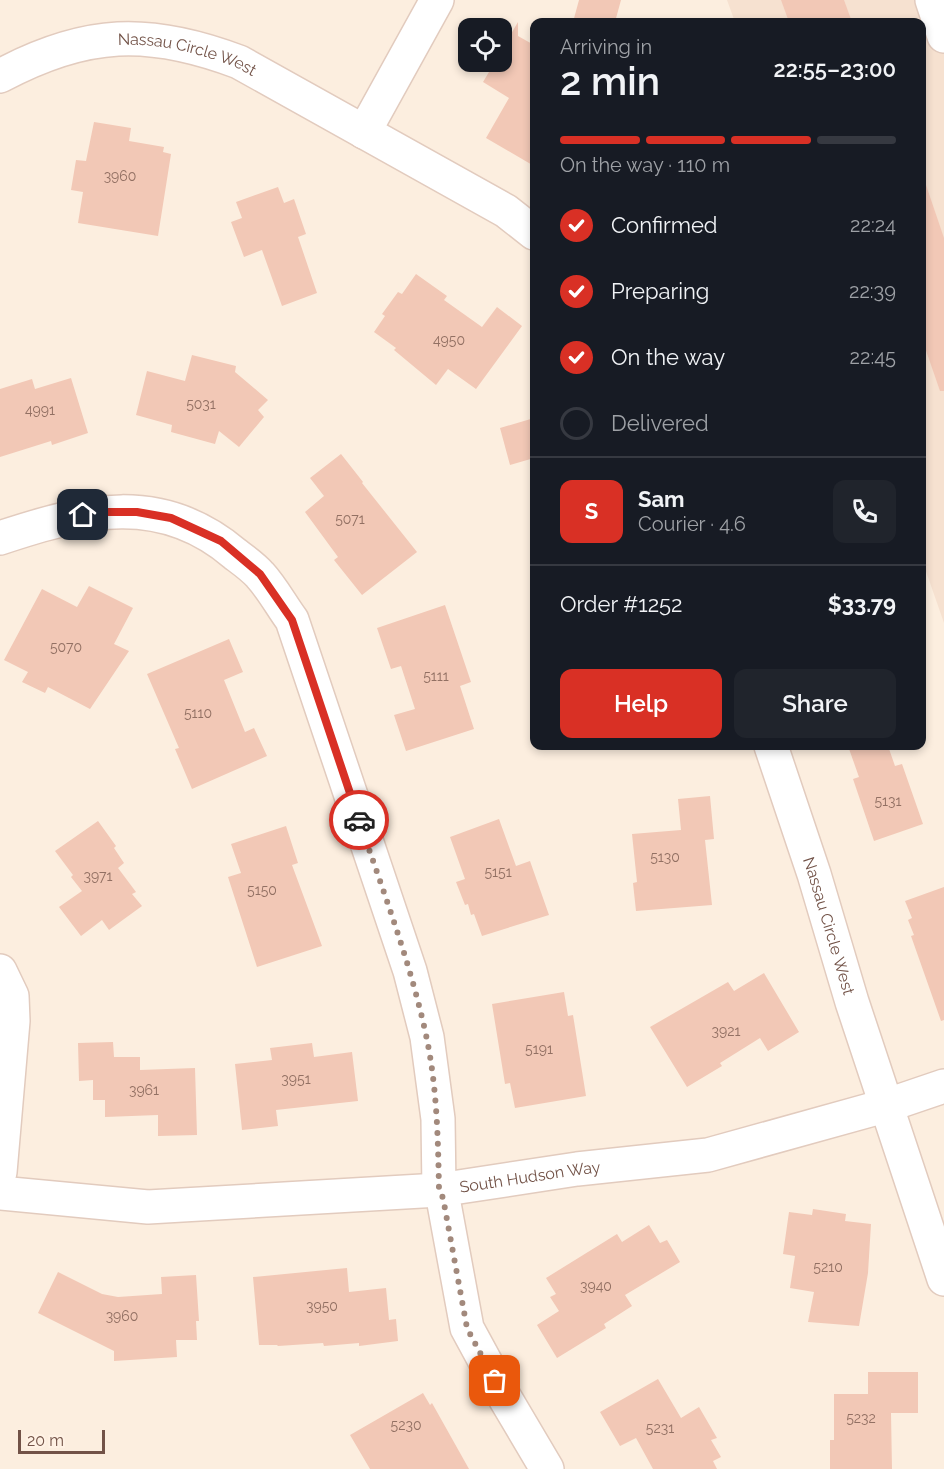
<!DOCTYPE html>
<meta charset="utf-8">
<style>
:root{--surface:#171b24;--page:#20242c;--text:#f1f3f6;--muted:#9ea1a6;--line:#363941;--accent:#d93025}
body{margin:0;font-family:Raleway,sans-serif;background:var(--page);color:var(--text);height:100vh;display:flex;flex-direction:column;font-size:22px;white-space:nowrap}
*{box-sizing:border-box;margin:0}
p{font-size:20px;color:var(--muted)}
.icon{flex:none;width:33px;height:33px;fill:none;stroke:currentColor;stroke-width:2;stroke-linecap:round;stroke-linejoin:round}
.map{position:relative;flex:1;overflow:hidden}
.sheet{position:absolute;left:530px;top:18px;width:396px;height:732px;display:flex;flex-direction:column;background:var(--surface);border-radius:12px;box-shadow:0 3px 9px #0003}
.sheet>*{flex:none}
.fabs{position:absolute;left:458px;top:18px;display:grid;gap:12px}
.fabs a{display:grid;place-items:center;width:54px;height:54px;border-radius:12px;background:var(--surface);box-shadow:0 3px 9px #0003;font-size:30px}
.scale{position:absolute;left:18px;bottom:15px;width:87px;box-sizing:border-box;padding-left:6px;border:3px solid #725247;border-top:0;font-size:16px;line-height:21px;white-space:nowrap;color:#725247;-webkit-text-stroke:4px #fff2e5;paint-order:stroke}
.pin{position:absolute;display:grid;place-items:center;width:51px;height:51px;color:#fff;margin:-26px;border-radius:12px;box-shadow:0 3px 9px #0006}
.courier{position:absolute;display:grid;place-items:center;width:60px;height:60px;margin:-30px;border:4px solid #d93025;border-radius:50%;background:#fff;color:#222;box-shadow:0 2px 8px #0007}
.head em{font-style:normal;font-weight:600}
.head div{display:flex;flex-direction:column-reverse}
.head{display:flex;align-items:center;justify-content:space-between;height:102px;padding:0 30px}
h1{font-size:39px;font-weight:600;line-height:45px}
.bar{display:grid;grid-template-columns:repeat(4,1fr);gap:9px 6px;align-content:center;height:72px;padding:0 30px}
.bar i{height:8px;border-radius:4px;background:var(--line)}
.bar .selected{background:var(--accent)}
.bar p{grid-column:span 4}
.line{display:flex;align-items:center;gap:15px;padding:0 30px;border-top:2px solid var(--line)}
.line div{flex:1}
.round{display:grid;place-items:center;flex:none;width:63px;height:63px;border-radius:12px;background:var(--page)}
ol{padding:0 30px;list-style:none}
li{display:flex;align-items:center;gap:18px;height:66px}
li p{margin-inline-start:auto}
li .icon{padding:6px;border-radius:50%;background:var(--accent);color:#fff;stroke-width:4}
li:last-child{color:var(--muted)}
li i{width:33px;height:33px;border:3px solid var(--line);border-radius:50%}
.primary-button{display:flex;gap:12px;margin-top:auto;padding:12px 30px}
.primary-button a{flex:1;height:69px;border-radius:12px;background:var(--accent);color:#fff;font-size:24px;font-weight:600;line-height:69px;text-align:center}
.primary-button a+a{background:var(--page);color:var(--text)}
.map>svg:first-child{display:block}
.residential{fill:#f6e1d0}
.building{fill:#f2c8b6}
.lines{fill:none;stroke-linecap:round;stroke-linejoin:round}
.street-casing{stroke:#e2cbbe;stroke-width:36}
.street{stroke:#fff;stroke-width:33}
.done{stroke:#a2897c;stroke-width:6;stroke-dasharray:0 10.8}
.route{stroke:#d93025;stroke-width:8}
.labels{text-anchor:middle;stroke-width:4.5;stroke-linejoin:round;paint-order:stroke}
.number-label{font-size:14px;fill:#927063}
.street-label{font-size:16px;fill:#725247;stroke:#fff2e5}
</style>
<div class="map">
<svg width="944" height="1469" viewBox="0 0 944 1469">
<rect width="100%" height="100%" fill="#fceedf"/>
<path class="residential" d="M727,0h217v623l-23,-66v-535h-186z"/>
<g class="building">
<path d="M579,0h42l-6,22h-42z"/>
<path d="M781,0h63l8,22h-63z"/>
<path d="M518,22v14l16,9v121l-48,-28 23,-40 -26,-16 12,-20h6v-11z"/>
<path d="M94,122l37,6 -2,13 35,6 -1,5 8,2 -13,82 -80,-13 5,-31 -12,-2 5,-30 10,1z"/>
<path d="M921,182h4l19,56v153h-4l-19,-55z"/>
<path d="M278,187l6,16 10,-4 12,35 -8,3 19,56 -35,13 -20,-56 -18,7 -13,-35 11,-4 -6,-16z"/>
<path d="M416,274l31,22 -3,4 38,27 15,-20 25,19 -46,63 -28,-20 -12,16 -42,-35 2,-2 -22,-16 11,-16 -3,-2 16,-22 4,2z"/>
<path d="M192,355l44,11 -1,6 33,28 -10,10 6,7 -25,30 -20,-16 -4,13 -44,-12 1,-7 -36,-10 11,-44 38,10z"/>
<path d="M71,378l17,55 -36,12 -1,-4 -51,16v-68l32,-10 3,10z"/>
<path d="M534,418v40l-24,7 -10,-37z"/>
<path d="M341,454l22,28 -1,1 55,69 -55,43 -28,-35 4,-3 -33,-45 19,-16 -14,-18z"/>
<path d="M89,586l44,22 -19,36 15,7 -39,58 -42,-22 -3,6 -23,-11 6,-10 -24,-12 38,-71 35,18z"/>
<path d="M445,605l26,77 -11,4 14,43 -68,22 -12,-36 21,-6 -14,-43 -10,3 -14,-41z"/>
<path d="M229,639l14,33 -19,8 21,52 9,-4 13,28 -75,33 -17,-40 4,-1 -32,-74z"/>
<path d="M848,746h40l7,20 7,-2 21,60 -49,17 -21,-62 6,-2z"/>
<path d="M710,796l4,43 -9,1 7,65 -76,6 -3,-28 4,-1 -5,-48 49,-4 -3,-31z"/>
<path d="M499,819l17,47 14,-5 19,54 -67,21 -8,-22 -3,1 -3,-11 -3,1 -9,-23 9,-3 -15,-42z"/>
<path d="M98,821l18,25 -2,2 10,15 -6,5 18,24 -4,2 10,12 -33,24 -7,-10 -21,16 -22,-29 23,-16 -11,-14 2,-2 -18,-24z"/>
<path d="M286,826l12,37 -6,2 30,81 -65,21 -29,-90 13,-4 -10,-29z"/>
<path d="M944,887v133l-3,1 -30,-85 3,-1 -6,-15 4,-2 -7,-17z"/>
<path d="M764,973l35,59 -31,19 -8,-13 -40,25 2,3 -35,21 -37,-60 78,-45 6,9z"/>
<path d="M564,992l4,24 5,-1 13,81 -71,12 -5,-25 -5,1 -13,-80z"/>
<path d="M113,1042l1,15h26v13l55,-2 2,67 -39,1v-21l-53,2v-17h-12v-20l-14,1 -1,-38z"/>
<path d="M312,1043l2,14 38,-5 6,49 -82,9 2,16 -36,4 -7,-66 37,-4 -2,-12z"/>
<path d="M813,1209l33,5 -1,7 26,3 -3,49 -9,53 -51,-4 6,-30 -24,-4 5,-32 -12,-2 6,-42 23,3z"/>
<path d="M649,1225l11,18 7,-3 13,22 -55,33 7,11 -28,18 2,4 -49,30 -20,-33 22,-14 -9,-14 6,-3 -10,-16 71,-44 5,8z"/>
<path d="M347,1268l2,24 37,-4 3,32 7,-1 2,22 -39,5v-3l-35,3 -1,-3 -45,3 -1,-1h-18l-6,-68z"/>
<path d="M58,1272l44,22 16,3 44,-3 -1,-17 35,-2 3,46h-3l1,19h-21l1,17 -63,4v-10l-76,-38z"/>
<path d="M868,1372h50v41h-27l1,56h-62v-29h4v-46h34z"/>
<path d="M658,1379l23,39 18,-11 18,31 -6,2 10,17 -8,4 4,8h-64l-17,-31 -16,8 -20,-34z"/>
<path d="M423,1393l7,12 2,-2 37,66h-99l-20,-34z"/>
</g>
<g class="lines">
<defs>
<g id="street">
<path d="M932,0l12,36"/>
<path id="s1" d="M0,76c86,-46 149,-48 239,-14l267,149 28,22"/>
<path d="M364,132l73,-132"/>
<path d="M0,538c84,-28 161,-47 235,16 8,6 18,13 25,21 12,13 21,30 32,45l118,351 17,66 11,82 1,71 4,8 24,130 38,70 42,71"/>
<path id="s2" d="M771,746l43,128 38,128 92,277"/>
<path d="M0,971l12,25 1,25 -13,151"/>
<path id="s3" d="M0,1193l148,14 291,-17 138,-21 131,-14 180,-50 56,-19"/>
</g>
</defs>
<use href="#street" class="street-casing"/>
<use href="#street" class="street"/>
</g>
<g class="lines">
<path class="done" d="M359,820c24,71 51,141 67,215 11,51 12,103 13,155l4,8 24,130 28,53"/>
<path class="route" d="M83,515l16,-3h38l34,6 50,23 39,33 32,46 67,200"/>
</g>
<g class="labels">
<g class="number-label">
<text x="120" y="181">3960</text>
<text x="449" y="345">4950</text>
<text x="201" y="409">5031</text>
<text x="40" y="415">4991</text>
<text x="350" y="524">5071</text>
<text x="66" y="652">5070</text>
<text x="436" y="681">5111</text>
<text x="198" y="718">5110</text>
<text x="888" y="806">5131</text>
<text x="665" y="862">5130</text>
<text x="498" y="877">5151</text>
<text x="98" y="881">3971</text>
<text x="262" y="895">5150</text>
<text x="726" y="1036">3921</text>
<text x="539" y="1054">5191</text>
<text x="296" y="1084">3951</text>
<text x="144" y="1095">3961</text>
<text x="828" y="1272">5210</text>
<text x="596" y="1291">3940</text>
<text x="322" y="1311">3950</text>
<text x="122" y="1321">3960</text>
<text x="861" y="1423">5232</text>
<text x="406" y="1430">5230</text>
<text x="660" y="1433">5231</text>
</g>
<g class="street-label">
<text dy="6" stroke="none"><textPath href="#s1" startOffset="196">Nassau Circle West</textPath></text>
<text dy="6" stroke="none"><textPath href="#s2" startOffset="189">Nassau Circle West</textPath></text>
<text dy="6" stroke="none"><textPath href="#s3" startOffset="532">South Hudson Way</textPath></text>
</g>
</g>
</svg>
<div class="fabs">
<a><svg class="icon" aria-label="locate" viewBox="0 0 24 24"><circle cx="12" cy="12" r="6"/><path d="M12 2v4M12 18v4M2 12h4M18 12h4"/></svg></a>
</div>
<div class="scale">20 m</div>
<div class="pin" style="left:495px;top:1381px;background:#ea580c"><svg class="icon" aria-label="bag" viewBox="0 0 24 24"><path d="M5 8h14l-1 12H6zM9 8a3 3 0 0 1 6 0"/></svg></div>
<div class="pin" style="left:83px;top:515px;background:#1f2937"><svg class="icon" aria-label="home" viewBox="0 0 24 24"><path d="M3 11l9-7 9 7M6 9v11h12V9"/></svg></div>
<div class="courier" style="left:359px;top:820px"><svg class="icon" aria-label="car" viewBox="0 0 24 24"><path d="M5 17H2v-5l4-1 3-4h7l3 4 3 1v5h-3M9 17h6M6 11h13"/><circle cx="7" cy="17" r="2"/><circle cx="17" cy="17" r="2"/></svg></div>
<section class="sheet">
<div class="head"><div><h1>2 min</h1><p>Arriving in</p></div><em>22:55–23:00</em></div>
<div class="bar"><i class="selected"></i><i class="selected"></i><i class="selected"></i><i></i><p>On the way · 110 m</p></div>
<ol>
<li><svg class="icon" aria-label="check" viewBox="0 0 24 24"><path d="M5 12l5 5 9-10"/></svg>Confirmed<p>22:24</p></li>
<li><svg class="icon" aria-label="check" viewBox="0 0 24 24"><path d="M5 12l5 5 9-10"/></svg>Preparing<p>22:39</p></li>
<li><svg class="icon" aria-label="check" viewBox="0 0 24 24"><path d="M5 12l5 5 9-10"/></svg>On the way<p>22:45</p></li>
<li><i></i>Delivered</li>
</ol>
<div class="line" style="height:108px"><b class="round" style="background:var(--accent);color:#fff">S</b><div><b>Sam</b><p>Courier · 4.6</p></div><a class="round"><svg class="icon" aria-label="phone" viewBox="0 0 24 24"><path d="M5 4h4l2 5-3 2q2 4 5 5l2-3 5 2v4C11 20 4 13 5 4z"/></svg></a></div>
<div class="line" style="height:78px"><div>Order #1252</div><b>$33.79</b></div>
<div class="primary-button"><a>Help</a><a>Share</a></div>
</section>
</div>
